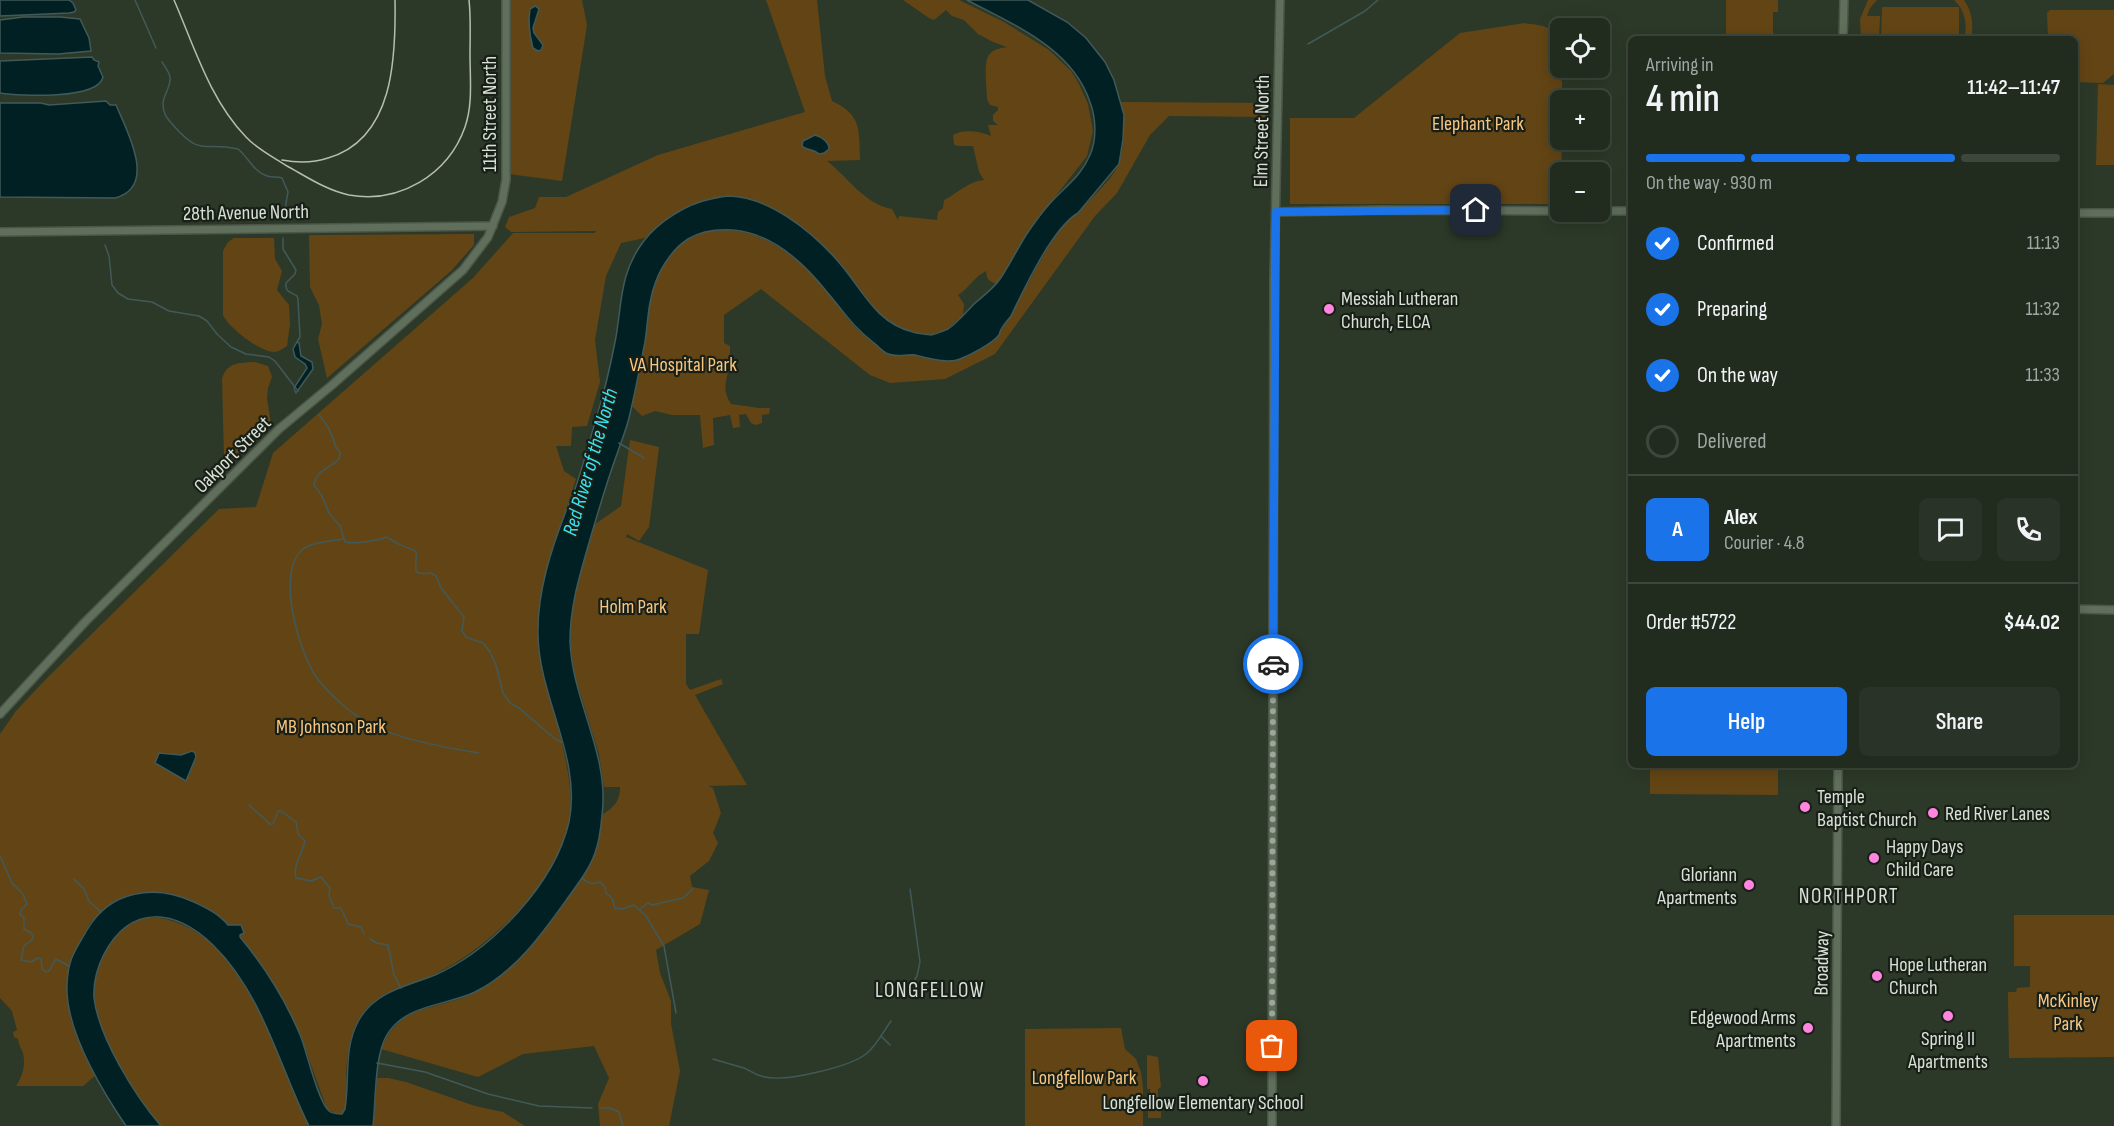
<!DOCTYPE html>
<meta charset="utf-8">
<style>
:root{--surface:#212b1e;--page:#293327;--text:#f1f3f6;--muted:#a2a7a4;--line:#3e473c;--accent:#1a73e8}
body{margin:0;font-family:"Sofia Sans Condensed",sans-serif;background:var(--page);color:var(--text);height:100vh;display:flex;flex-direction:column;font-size:22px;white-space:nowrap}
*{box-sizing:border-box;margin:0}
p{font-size:20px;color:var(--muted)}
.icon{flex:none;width:33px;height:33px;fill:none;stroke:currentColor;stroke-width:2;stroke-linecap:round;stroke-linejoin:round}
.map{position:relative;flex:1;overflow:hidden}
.details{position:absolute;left:1628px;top:36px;width:450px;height:732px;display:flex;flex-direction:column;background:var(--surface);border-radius:9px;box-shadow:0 3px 15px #0003,0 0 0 2px var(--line)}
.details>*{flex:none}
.fabs{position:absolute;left:1550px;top:18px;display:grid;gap:12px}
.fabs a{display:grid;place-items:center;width:60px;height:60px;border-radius:9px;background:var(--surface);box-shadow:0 3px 15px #0003,0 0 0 2px var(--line);font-size:30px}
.pin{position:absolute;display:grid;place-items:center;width:51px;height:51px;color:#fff;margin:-26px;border-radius:12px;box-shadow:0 3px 9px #0006}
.courier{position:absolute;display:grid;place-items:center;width:60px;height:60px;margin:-30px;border:4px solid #1a73e8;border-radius:50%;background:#fff;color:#222;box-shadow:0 2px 8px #0007}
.overview em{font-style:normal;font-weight:600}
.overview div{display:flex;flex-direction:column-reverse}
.overview{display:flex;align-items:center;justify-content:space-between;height:102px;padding:0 18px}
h1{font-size:39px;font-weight:600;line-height:45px}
.bar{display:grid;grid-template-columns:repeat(4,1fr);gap:9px 6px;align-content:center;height:72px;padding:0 18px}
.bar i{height:8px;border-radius:4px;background:var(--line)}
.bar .on{background:var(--accent)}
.bar p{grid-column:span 4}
.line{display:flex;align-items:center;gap:15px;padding:0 18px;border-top:2px solid var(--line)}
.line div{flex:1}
.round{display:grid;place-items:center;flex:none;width:63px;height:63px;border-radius:9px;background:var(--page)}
ol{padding:0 18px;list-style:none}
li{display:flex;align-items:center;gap:18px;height:66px}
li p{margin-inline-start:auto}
li .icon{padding:6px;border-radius:50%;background:var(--accent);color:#fff;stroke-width:4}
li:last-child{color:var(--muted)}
li i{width:33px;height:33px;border:3px solid var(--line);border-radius:50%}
.button{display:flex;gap:12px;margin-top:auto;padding:12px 18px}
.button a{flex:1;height:69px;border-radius:9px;background:var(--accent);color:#fff;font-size:24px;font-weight:600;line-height:69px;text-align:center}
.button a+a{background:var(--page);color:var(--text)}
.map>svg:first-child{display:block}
.green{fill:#634515}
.water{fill:#002023;stroke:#415a59;stroke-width:1.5}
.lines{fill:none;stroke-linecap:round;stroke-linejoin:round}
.stream{stroke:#415a59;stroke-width:1.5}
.tertiary-casing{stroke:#4b5648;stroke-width:10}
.tertiary{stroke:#606f5c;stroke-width:7}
.rail{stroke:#b4bdb2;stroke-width:1.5}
.done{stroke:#9ca69a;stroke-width:6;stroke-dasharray:0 10.8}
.route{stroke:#1a73e8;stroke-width:8}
.poi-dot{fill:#ff85df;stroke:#181f17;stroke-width:2}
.labels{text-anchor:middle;stroke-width:4.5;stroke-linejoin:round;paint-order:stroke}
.street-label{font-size:20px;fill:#d9e1d7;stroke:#181f17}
.park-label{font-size:20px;fill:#f8c680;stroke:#181f17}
.poi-label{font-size:20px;fill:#d9e1d7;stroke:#181f17;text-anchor:start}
.water-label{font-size:21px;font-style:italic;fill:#3ae0ef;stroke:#181f17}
.neighbourhood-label{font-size:21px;letter-spacing:1.5px;fill:#d9e1d7;stroke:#181f17}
</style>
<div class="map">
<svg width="2114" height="1126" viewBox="0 0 2114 1126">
<rect width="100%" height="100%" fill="#2c3928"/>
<g class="green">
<path d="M511,0h71l5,25 -25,156 -53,-7z"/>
<path d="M766,0h51l8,76 7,25c30,14 27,29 28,59l-33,1c21,16 37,43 65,48l6,11 1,-4 38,4 1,-8 5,-4 1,-8c14,-7 25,-19 40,-20l-5,-8 -6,-26h-16l-3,-2 -1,-9c11,-6 26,-4 38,1l-3,-11h10l-5,-4v-6l5,-5v-3l-8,-2 -3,-6c0,-10 -4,-37 2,-44 4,-6 12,-7 18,-8l-14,-5 -15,-8 -14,-14 -12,-4 -6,-6 -12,10 -5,-2 -26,-18h56l45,22 45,28 22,21 7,11 10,22 5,27 -6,25 -57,73 -33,55c-8,-3 -10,-4 -11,-13 -12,6 -17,17 -28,24l6,9 -1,11 -16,14 -15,6 -17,-2 -22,-7 -17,-14 -39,-52 -27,-26 -137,-19 -28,23 -24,5 -15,33 -11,64 5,42 -13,44 -15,1 -1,19h-15l8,25 12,8c-11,36 -26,71 -33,108 -1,7 -4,15 -4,22 0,13 4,28 7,41 5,28 9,56 14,84 6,29 14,56 9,86 -10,62 -78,126 -132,153 -27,14 -58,15 -77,44 -10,16 -13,38 -14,57 0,13 4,28 -4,40h-5l-10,-5 -26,-72 -10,-22 -27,-46 -24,-32 -4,-11 -8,-1 -11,-11 -15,-9 -38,-13 -28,1 -12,5 -23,14 -11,11 -18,33 -5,30 4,34 7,20 18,35 -13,11h-67c6,-9 10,-21 7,-33 -2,-5 -4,-8 -5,-14l-4,-2 -1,-5 4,-2 -5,-19 -12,-13v-264l16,-23 31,-33 172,-169 37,-2 17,-54 200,-175 40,-45h82l1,-2 -85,1 -6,-5 4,-10 26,-9 4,-11h27l92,-42 147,-43z"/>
<path d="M1726,0h52v12h-5v27h-47z"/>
<path d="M1868,0h9l-7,8 -3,8h13l-1,22 -18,1 -1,-20z"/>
<path d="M1954,0h10c8,11 10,25 7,39h-7c4,-14 1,-29 -10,-39z"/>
<path d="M1882,7h77v32h-78z"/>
<path d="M2050,10h64v64l-11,9 -28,-1 -1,-43h-26l-1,-26z"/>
<path d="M1525,23c7,2 20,1 25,7 6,5 3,32 3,40l1,5 8,6v19h-2v40h2l-2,64h-270v-86h64l106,-85z"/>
<path d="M2098,84l16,1v80h-18z"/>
<path d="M1121,102l147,1v14l-99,-1 -19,19 -33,58 -22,23 -100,138 -50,25 -55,4 -20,-8 -109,-86 -37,26v28l6,3c0,7 0,14 -1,20 -2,16 -8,22 2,38l28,4h11l-1,6 -7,1v8l-6,2 -5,-2 -5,-9 -7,1 1,12 -7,1 -3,-13 -17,3 1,27 -11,3 -3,-33h-28l-17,-4 -13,5 -10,-10c5,-22 10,-44 13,-67 3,-20 4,-39 11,-58 9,-23 28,-46 54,-50 48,-7 86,24 116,59 14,16 23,35 41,48 10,8 24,15 36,17 3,0 6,-1 9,-1 3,0 6,3 8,3 9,2 18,4 27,2 13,-3 45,-15 52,-25 21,-31 35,-67 57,-98 6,-8 12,-20 22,-23 10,-12 37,-36 41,-50 6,-18 6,-42 2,-61z"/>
<path d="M474,234v11l-23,26 -124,107 -9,-39 4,-15 -3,-19 -9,-18 -1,-52z"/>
<path d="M234,238h40l1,21 7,12 -5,19 12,15 1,19 -3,22c-4,2 -8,6 -13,6 -14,0 -46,-25 -51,-37v-64l5,-9z"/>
<path d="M255,362l13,4 4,11 -4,11 -1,11 4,24 -41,40 -4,-1 -2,-3 -2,-80c5,-17 17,-16 33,-17z"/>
<path d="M630,440l29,7 -10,80 -10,14 -12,-7 -1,3 82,33 -9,64h-13v50l4,6 31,-11 2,5 -28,11 52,90 -39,1 5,2 8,25 -8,20 5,10 -9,18 -19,15 2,11 17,3 -9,34 -44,26 4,23 11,28v23l9,47 -11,55h-69l-2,-22 11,-26 -15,-32 -71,8 -45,23 -97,-28c21,-50 57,-36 96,-58 40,-23 66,-58 92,-94 9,-14 20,-28 25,-43 5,-12 6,-27 9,-40 12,-7 17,-14 17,-27h-16l-5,-33 -24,-78 -4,-28 -1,-29 6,-32 18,-62 27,-19z"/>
<path d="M1650,765h128v30l-128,-1z"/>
<path d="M2014,915h100v142l-105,1 -1,-66h8l1,-4 13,-1v-21h-16z"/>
<path d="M148,917c95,3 126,140 161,209h-148c-25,-29 -65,-92 -67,-131 -1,-16 5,-30 12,-44 10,-19 22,-29 42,-34z"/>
<path d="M1121,1028l4,21 11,10 5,13 2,16v38h-118v-97z"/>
<path d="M1147,1055l11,2 3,30 -3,2v10h-7l-1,-10h-3z"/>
<path d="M377,1078h11l18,4 69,24 28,6 22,14h-152z"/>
<rect x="1148" y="1103" width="13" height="15"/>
</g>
<g class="water">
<path d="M0,0h69l4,3 3,7 -2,2 -5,1 -69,3z"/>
<path d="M967,0h61l39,22 19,16 19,24 9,18 10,35 -1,24 -4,25 -41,49c-25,14 -54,76 -67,103 -3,4 -7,8 -9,12 -2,2 -2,5 -3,7 -7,9 -29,20 -39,24 -11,5 -33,-1 -45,-4 -9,-1 -20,3 -29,-2 -5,-3 -8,-7 -12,-10 -22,-17 -29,-30 -47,-51 -23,-29 -55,-59 -94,-62 -15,-1 -32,1 -45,9 -14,9 -26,26 -32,42 -8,20 -8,41 -11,61 -5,25 -10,51 -16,76 -3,12 -8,24 -12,36 -10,27 -18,55 -26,82 -10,35 -21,68 -21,105 2,60 40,113 32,174 -1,12 -3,27 -7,38 -6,17 -18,32 -28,46 -25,35 -52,73 -92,93 -29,14 -70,12 -88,43 -13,21 -11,66 -14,91h-64c-30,-60 -46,-132 -96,-181 -38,-36 -82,-42 -109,9 -7,14 -11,28 -10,44 5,40 41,98 67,128h-35c-25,-37 -61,-96 -59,-141 1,-27 8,-34 20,-55 23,-40 68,-46 107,-28 13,6 25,12 34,23h13l3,8 -4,2v2c25,30 46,64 61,100 6,16 17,64 28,74 4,3 8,3 13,3l3,-5c5,-30 -2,-61 14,-89 16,-29 49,-34 76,-45 57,-25 120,-92 134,-153 13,-64 -30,-124 -31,-187 -1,-43 13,-85 28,-124 3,-8 7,-16 10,-25 8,-23 14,-47 21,-70 8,-26 14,-53 19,-79 6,-36 4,-64 27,-95 15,-20 43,-38 68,-43 6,-1 12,-3 18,-3 40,1 82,35 107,63 25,27 38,64 77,73 1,1 16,3 18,3 2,0 15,-5 17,-6 9,-6 18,-17 26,-25 9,-8 19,-15 26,-25 12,-17 20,-37 33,-54 7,-10 15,-20 23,-28 14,-14 26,-23 34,-42 7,-16 6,-37 0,-53 -18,-54 -76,-77 -123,-102z"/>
<path d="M535,6l4,3 -6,19 1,5 9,12 -2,5 -3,1 -5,-3c-3,-11 -5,-27 -3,-39z"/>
<path d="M23,17h37l20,2 9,19 2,13 -33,3 -58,-1v-33z"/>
<path d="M92,57l2,3 5,2 -1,4 5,11c-5,23 -83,19 -103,16v-32z"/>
<path d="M106,101l4,4h6c11,26 42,82 -1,93l-115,-1v-94h41l8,2z"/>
<path d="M815,135c7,2 14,7 14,14l-5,4 -5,1c-6,-5 -13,-4 -17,-8l1,-5z"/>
<path d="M297,342l2,1 2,13 11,6 1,7 -17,24 -2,-5 13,-20 -2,-4 -10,-7 -2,-8z"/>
<path d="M192,751l3,2 1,4 -10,24 -31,-18 4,-10 22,2z"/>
</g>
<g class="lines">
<g class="stream">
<path d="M135,0l21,48"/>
<path d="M1308,44l57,-33 13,-11"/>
<path d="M162,62c3,5 8,11 8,16 1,9 -7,17 -7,26 0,10 4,14 10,21 29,33 30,16 65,24 11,9 15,22 29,27 6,2 10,0 15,2l6,14 -4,23"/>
<path d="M283,238v11l13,21 -1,4 -9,9c-1,9 4,9 11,13l1,3 2,38 -3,5"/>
<path d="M105,245l4,11 3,29 6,8 10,6 24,3 17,9 30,5 8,5 10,13 14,13 15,7 23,3 6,4 23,30"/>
<path d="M319,415c9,10 13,18 16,30 1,3 4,5 5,8 2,13 -24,13 -26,32l8,11 7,17 11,13 5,16c9,2 32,-1 41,-5 5,2 8,5 13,7 6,4 11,3 17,8 2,15 -8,24 15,21l5,3 5,12 23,29 -2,14 4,6 17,6 7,9 6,13 7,28 7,10 9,5 36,31 7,3"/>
<path d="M619,443l25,15"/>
<path d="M343,539c-11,2 -31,3 -40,10 -28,22 -4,104 14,129 7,10 19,21 28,29 37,31 88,38 133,46"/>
<path d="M249,805l21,19h3l5,-13h3l15,11 2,12 7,7c-3,14 -12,22 -9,37l15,3 10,-4 9,11 -1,8 5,12h7l7,16 13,3 3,7"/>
<path d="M0,856l12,27 11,11 4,10 -6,6 -1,4 4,4v11l7,4 2,4 -1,3 -8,6 -3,14 10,2 7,-4 3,1 1,10 4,3 3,-1 7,-12 13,7"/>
<path d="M582,878c6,5 10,7 18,4l5,5 1,6 6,5 3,10 7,1 12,-4 12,11 18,30 12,67"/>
<path d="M74,879l10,10 5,12 12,11"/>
<path d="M639,910l9,-7 4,2 31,-7 10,-9"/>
<path d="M370,939l7,4 11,2 6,30 7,13"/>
<path d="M909,989l8,-13 3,-14 -10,-73"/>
<path d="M881,1036l9,9"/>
<path d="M713,1059c10,3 20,6 31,9 7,3 13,8 21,9 21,5 84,-10 101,-23 11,-9 17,-22 25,-33"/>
<path d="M377,1063l48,9 63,22 51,12 53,2"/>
<path d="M601,1108h9l9,4 4,14"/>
</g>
<defs>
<g id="tertiary">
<path d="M1843,39l1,-39"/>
<path d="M1599,211h31"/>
<path d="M1276,212l105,-2 179,1"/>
<path d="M2074,213h40"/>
<path d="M0,232l493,-6"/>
<path d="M2074,609l40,1"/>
<path d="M0,714l85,-92 194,-193 53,-44 131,-115 25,-33 14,-35 4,-22v-180"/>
<path d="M1272,1126l2,-847 6,-279"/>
<path d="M1836,1126l2,-361"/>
</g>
</defs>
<use href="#tertiary" class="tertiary-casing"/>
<use href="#tertiary" class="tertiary"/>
<g class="rail">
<path d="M174,0c20,46 36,100 72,137 11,12 27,20 41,29 20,11 39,24 62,29 50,9 99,-20 116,-68 8,-23 5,-48 5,-72 0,-18 1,-37 -1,-55"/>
<path d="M282,160c16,3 31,3 46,-2 66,-19 68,-101 67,-158"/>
</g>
</g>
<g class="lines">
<path class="done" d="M1272,1046l1,-382"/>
<path class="route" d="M1273,664l3,-452 200,-2"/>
</g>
<g class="poi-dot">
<circle cx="1329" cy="309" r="6"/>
<circle cx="1805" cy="807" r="6"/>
<circle cx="1933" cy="813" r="6"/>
<circle cx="1874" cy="858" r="6"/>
<circle cx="1749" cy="885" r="6"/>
<circle cx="1877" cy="976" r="6"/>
<circle cx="1948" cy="1016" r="6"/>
<circle cx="1808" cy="1028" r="6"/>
<circle cx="1203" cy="1081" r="6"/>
</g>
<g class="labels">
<g class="street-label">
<text transform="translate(489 114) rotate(-90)" y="7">11th Street North</text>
<text transform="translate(1261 131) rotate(-89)" y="7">Elm Street North</text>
<text transform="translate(246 212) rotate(-1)" y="7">28th Avenue North</text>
<text transform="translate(232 454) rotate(-45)" y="7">Oakport Street</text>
<text transform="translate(1821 963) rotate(-89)" y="7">Broadway</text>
</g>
<g class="park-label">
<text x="1478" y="130">Elephant Park</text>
<text x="683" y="371">VA Hospital Park</text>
<text x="633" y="613">Holm Park</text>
<text x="331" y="733">MB Johnson Park</text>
<text x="2068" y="1007">McKinley<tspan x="2068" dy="23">Park</tspan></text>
<text x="1084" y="1084">Longfellow Park</text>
</g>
<g class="poi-label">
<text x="1341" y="305">Messiah Lutheran<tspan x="1341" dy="23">Church, ELCA</tspan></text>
<text x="1817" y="803">Temple<tspan x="1817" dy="23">Baptist Church</tspan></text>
<text x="1945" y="820">Red River Lanes</text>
<text x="1886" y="853">Happy Days<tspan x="1886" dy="23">Child Care</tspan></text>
<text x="1737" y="881" text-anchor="end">Gloriann<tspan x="1737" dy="23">Apartments</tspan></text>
<text x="1889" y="971">Hope Lutheran<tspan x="1889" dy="23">Church</tspan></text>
<text x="1796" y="1024" text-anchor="end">Edgewood Arms<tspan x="1796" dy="23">Apartments</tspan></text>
<text x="1948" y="1045" text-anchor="middle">Spring II<tspan x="1948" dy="23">Apartments</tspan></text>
<text x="1203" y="1109" text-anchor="middle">Longfellow Elementary School</text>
</g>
<g class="water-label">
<text transform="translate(590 462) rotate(-74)" y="7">Red River of the North</text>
</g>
<g class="neighbourhood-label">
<text x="1849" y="903">NORTHPORT</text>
<text x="930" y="997">LONGFELLOW</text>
</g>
</g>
</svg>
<div class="fabs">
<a><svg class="icon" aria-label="locate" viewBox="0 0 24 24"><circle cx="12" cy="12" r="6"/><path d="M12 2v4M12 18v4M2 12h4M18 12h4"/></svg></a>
<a>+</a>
<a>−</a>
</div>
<div class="pin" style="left:1272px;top:1046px;background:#ea580c"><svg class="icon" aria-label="bag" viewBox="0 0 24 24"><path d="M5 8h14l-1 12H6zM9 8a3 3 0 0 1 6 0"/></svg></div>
<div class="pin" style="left:1476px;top:210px;background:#1f2937"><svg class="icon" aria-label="home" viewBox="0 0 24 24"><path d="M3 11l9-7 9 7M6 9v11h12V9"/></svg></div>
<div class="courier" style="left:1273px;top:664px"><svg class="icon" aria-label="car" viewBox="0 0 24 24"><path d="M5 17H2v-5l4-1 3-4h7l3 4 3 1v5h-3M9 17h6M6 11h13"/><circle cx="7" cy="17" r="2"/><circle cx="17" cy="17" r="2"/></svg></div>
<section class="details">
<div class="overview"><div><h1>4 min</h1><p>Arriving in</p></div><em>11:42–11:47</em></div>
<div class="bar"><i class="on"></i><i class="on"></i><i class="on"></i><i></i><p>On the way · 930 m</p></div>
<ol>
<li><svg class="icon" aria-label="check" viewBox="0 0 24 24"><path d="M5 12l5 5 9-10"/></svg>Confirmed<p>11:13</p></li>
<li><svg class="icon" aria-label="check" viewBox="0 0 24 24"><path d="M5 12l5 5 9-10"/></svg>Preparing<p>11:32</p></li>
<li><svg class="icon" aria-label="check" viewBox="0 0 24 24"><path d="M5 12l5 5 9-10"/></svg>On the way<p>11:33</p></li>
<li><i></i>Delivered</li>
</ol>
<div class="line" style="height:108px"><b class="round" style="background:var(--accent);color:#fff">A</b><div><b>Alex</b><p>Courier · 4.8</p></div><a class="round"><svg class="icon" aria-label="chat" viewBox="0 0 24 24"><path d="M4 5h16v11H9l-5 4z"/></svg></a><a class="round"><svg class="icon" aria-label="phone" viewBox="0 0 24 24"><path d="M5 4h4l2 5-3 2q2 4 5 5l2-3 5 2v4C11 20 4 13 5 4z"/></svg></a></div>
<div class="line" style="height:78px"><div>Order #5722</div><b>$44.02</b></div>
<div class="button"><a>Help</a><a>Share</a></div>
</section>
</div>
